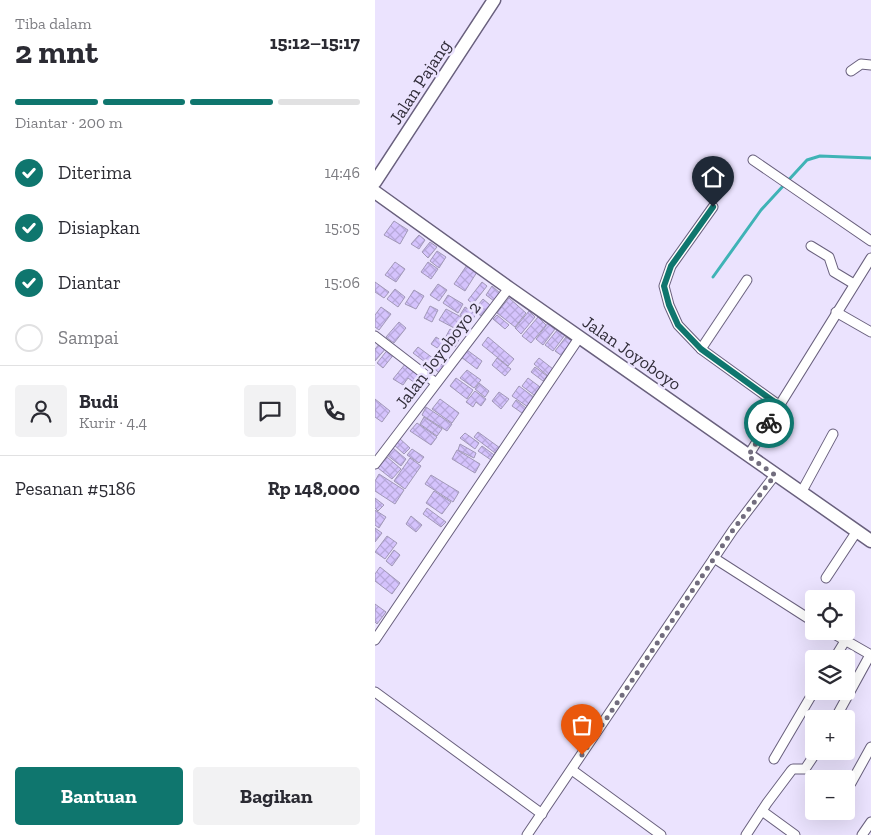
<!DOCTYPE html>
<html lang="id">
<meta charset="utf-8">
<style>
:root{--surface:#fff;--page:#f2f2f3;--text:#2b2b33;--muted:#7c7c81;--line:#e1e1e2;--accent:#0f766e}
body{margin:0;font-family:"Zilla Slab",serif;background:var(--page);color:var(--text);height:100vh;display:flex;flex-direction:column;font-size:19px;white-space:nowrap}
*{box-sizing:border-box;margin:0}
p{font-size:16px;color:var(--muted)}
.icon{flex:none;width:28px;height:28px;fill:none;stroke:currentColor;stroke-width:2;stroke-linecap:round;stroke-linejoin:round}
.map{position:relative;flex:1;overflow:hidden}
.side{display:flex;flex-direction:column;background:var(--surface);width:375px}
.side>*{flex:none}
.buttons{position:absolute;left:430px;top:590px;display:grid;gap:10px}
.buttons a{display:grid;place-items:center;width:50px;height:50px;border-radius:5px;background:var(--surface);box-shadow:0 5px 20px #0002;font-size:25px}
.pin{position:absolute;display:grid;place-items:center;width:42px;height:42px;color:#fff;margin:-51px -21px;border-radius:50% 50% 50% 0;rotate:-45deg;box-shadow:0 0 5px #0007}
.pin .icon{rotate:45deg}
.courier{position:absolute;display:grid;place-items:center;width:50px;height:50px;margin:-25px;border:4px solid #0f766e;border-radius:50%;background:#fff;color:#222;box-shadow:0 1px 6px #0007}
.overview em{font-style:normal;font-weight:800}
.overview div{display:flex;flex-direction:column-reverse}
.overview{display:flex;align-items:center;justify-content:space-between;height:85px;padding:0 15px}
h1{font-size:32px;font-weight:800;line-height:38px}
.bar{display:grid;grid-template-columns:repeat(4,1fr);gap:8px 5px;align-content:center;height:60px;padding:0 15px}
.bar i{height:6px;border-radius:4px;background:var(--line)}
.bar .on{background:var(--accent)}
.bar p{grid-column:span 4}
.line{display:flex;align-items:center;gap:12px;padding:0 15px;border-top:1px solid var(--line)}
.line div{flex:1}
.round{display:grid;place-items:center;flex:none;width:52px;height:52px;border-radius:5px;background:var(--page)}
ol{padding:0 15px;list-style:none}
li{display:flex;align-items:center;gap:15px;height:55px}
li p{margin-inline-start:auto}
li .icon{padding:5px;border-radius:50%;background:var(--accent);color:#fff;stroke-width:4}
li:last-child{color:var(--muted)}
li i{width:28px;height:28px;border:2px solid var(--line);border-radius:50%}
.button{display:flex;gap:10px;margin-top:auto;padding:10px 15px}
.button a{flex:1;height:58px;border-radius:5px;background:var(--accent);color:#fff;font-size:20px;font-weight:800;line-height:58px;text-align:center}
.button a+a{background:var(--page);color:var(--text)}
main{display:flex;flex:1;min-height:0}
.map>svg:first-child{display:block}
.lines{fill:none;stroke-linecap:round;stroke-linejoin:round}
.stream{stroke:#3fb3b6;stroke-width:3}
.building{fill:url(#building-cross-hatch);stroke:#a198b7}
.street-casing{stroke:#69607d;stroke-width:11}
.secondary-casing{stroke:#69607d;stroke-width:15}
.street{stroke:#fff;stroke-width:9}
.secondary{stroke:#fff;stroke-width:12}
.done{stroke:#726d7e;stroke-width:5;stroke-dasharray:0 9}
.route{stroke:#0f766e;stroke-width:6}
.labels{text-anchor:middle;stroke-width:5;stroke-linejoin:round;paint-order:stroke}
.street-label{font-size:18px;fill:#312d39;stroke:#ebe3fe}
</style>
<main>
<section class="side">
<div class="overview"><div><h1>2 mnt</h1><p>Tiba dalam</p></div><em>15:12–15:17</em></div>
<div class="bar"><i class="on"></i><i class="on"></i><i class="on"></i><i></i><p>Diantar · 200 m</p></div>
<ol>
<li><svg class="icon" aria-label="check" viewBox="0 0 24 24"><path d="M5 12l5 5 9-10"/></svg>Diterima<p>14:46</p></li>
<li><svg class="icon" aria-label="check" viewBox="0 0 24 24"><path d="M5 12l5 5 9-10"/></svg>Disiapkan<p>15:05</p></li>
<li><svg class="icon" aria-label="check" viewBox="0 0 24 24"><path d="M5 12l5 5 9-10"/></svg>Diantar<p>15:06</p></li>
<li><i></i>Sampai</li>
</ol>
<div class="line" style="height:90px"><a class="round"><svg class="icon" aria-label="person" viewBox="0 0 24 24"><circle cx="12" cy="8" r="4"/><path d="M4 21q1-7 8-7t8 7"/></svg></a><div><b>Budi</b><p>Kurir · 4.4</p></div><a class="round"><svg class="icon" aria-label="chat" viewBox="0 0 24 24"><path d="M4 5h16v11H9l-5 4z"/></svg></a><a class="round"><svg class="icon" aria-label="phone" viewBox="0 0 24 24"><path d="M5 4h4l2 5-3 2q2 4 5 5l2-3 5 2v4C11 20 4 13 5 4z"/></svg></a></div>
<div class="line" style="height:65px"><div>Pesanan #5186</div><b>Rp 148,000</b></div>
<div class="button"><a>Bantuan</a><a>Bagikan</a></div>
</section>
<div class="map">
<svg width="496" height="835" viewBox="0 0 496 835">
<defs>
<pattern id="building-cross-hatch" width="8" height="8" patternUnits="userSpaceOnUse" patternTransform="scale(1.25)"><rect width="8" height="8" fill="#d5c3fd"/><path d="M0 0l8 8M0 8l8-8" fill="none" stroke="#b7a8da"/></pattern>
</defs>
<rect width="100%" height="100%" fill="#ebe3fe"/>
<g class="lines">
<path class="stream" d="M338,277l48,-67 46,-50 13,-4 51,2"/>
</g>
<g class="building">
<path d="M19,221l14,9 -8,14 -16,-9z"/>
<path d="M44,235l6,5 -6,9 -8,-5z"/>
<path d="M55,242l7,5 -9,11 -6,-6z"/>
<path d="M62,251l9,6 -7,11 -9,-7z"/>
<path d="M20,262l10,7 -9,13 -11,-7z"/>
<path d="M53,262l10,7 -7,10 -10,-7z"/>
<path d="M92,265l10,7 -12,19 -11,-7z"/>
<path d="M0,282l14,10 -5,6 -9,-6z"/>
<path d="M107,282l5,4 -14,18 -5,-4z"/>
<path d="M63,284l9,6 -8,11 -9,-6z"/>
<path d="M117,286l8,7 -6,8 -8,-6z"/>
<path d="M20,289l10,8 -7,10 -11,-8z"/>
<path d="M39,290l10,6 -8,13 -11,-5z"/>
<path d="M73,295l15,9 -5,9 -15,-10z"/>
<path d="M134,298l17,15 -11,14 -18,-14z"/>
<path d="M108,299l7,6 -9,11 -7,-6z"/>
<path d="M55,306l8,4 -6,12 -8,-4z"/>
<path d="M6,307l10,7 -12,16 -4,-3v-12z"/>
<path d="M90,307l11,7 -5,8 -11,-7z"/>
<path d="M71,309l17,9 -7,11 -17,-9z"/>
<path d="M154,311l6,6 -14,17 -6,-6z"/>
<path d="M122,315l12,10 -4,4 -12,-10z"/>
<path d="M163,317l8,8 -15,18 -9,-7z"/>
<path d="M24,322l7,6 -12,15 -8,-6z"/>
<path d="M173,323l7,6 -12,16 -7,-6z"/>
<path d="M75,329l11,7 -6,11 -11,-7z"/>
<path d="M183,329l7,6 -12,16 -8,-6z"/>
<path d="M61,337l14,9 -5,7 -14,-9z"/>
<path d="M113,337l26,22 -6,7 -26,-21z"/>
<path d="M191,337l7,5 -11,14 -7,-5z"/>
<path d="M6,342l6,5 -12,14v-12z"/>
<path d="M43,347l27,20 -4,7 -28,-21z"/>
<path d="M14,348l6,5 -12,15 -6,-5z"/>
<path d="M92,350l15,11 -5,8 -16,-12z"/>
<path d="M122,358l14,11 -6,7 -13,-11z"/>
<path d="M164,358l14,11 -5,7 -14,-12z"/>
<path d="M31,363l16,11 -7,9 -7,-5 -5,7 -10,-6z"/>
<path d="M160,367l12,9 -4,5 -12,-9z"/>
<path d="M92,370l14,10 -7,8 -14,-10z"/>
<path d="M81,378l17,12 -6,9 -17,-13z"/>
<path d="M153,378l12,9 -6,8 -12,-9z"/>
<path d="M104,383l10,8 -4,6 -10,-8z"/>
<path d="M144,386l16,12 -7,9 -16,-11z"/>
<path d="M100,391l11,8 -5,7 -5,-4 -3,5 -7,-5z"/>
<path d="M124,392l10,7 -8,10 -9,-8z"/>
<path d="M0,399l15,12 -8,11 -7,-5z"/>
<path d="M65,399l19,14 -7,10 -20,-14z"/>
<path d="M141,400l10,8 -4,5 -10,-7z"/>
<path d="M51,407l26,17 -5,7 -25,-16z"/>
<path d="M49,417l18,12 -5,7 -17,-12z"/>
<path d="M42,423l20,14 -6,8 -21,-14z"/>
<path d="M103,432l22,16 -5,5 -21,-16z"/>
<path d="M90,433l14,10 -4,6 -15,-11z"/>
<path d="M24,438l11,10 -6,6 -11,-10z"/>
<path d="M85,444l16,9 -2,5 -16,-8z"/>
<path d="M107,446l15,11 -3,5 -16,-11z"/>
<path d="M18,448l13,11 -5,7 -14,-11z"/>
<path d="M37,449l12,8 -5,6 -12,-8z"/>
<path d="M82,450l23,14 -5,9 -23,-14z"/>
<path d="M12,457l14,12 -9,10 -14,-11z"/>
<path d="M35,458l11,8 -16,23 -11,-8z"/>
<path d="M4,474l25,16 -9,14 -20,-13v-10z"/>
<path d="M56,475l28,17 -6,10 -28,-18z"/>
<path d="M59,491l17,11 -9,12 -16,-11z"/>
<path d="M0,498l9,7 -6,6 -3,-3z"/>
<path d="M52,508l19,14 -5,5 -18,-13z"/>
<path d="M0,510l11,7 -7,11 -4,-3z"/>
<path d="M36,516l11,9 -6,7 -10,-8z"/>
<path d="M0,528l7,5 -7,9z"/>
<path d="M12,536l10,7 -12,16 -10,-7z"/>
<path d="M19,550l6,5 -8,11 -6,-5z"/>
<path d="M5,567l20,16 -8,11 -17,-13v-7z"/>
<path d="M0,604l11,8 -9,12 -2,-2z"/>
</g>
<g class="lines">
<defs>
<g id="street">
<path d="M476,71l10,-7 10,1"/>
<path d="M378,160l118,81"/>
<path d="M338,207l-42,59 -7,20 5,19 9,20 23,24 79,57"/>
<path d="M436,246l18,11 5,15 20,12"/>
<path d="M461,312l35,20"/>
<path d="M0,336l61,47"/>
<path d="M326,349l46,-69"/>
<path d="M373,456l123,-198"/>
<path d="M0,464l134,-176"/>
<path d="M426,493l32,-59"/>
<path d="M339,558l100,64"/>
<path d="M451,578l31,-47"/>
<path d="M454,631l42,24"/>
<path d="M0,640l204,-302"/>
<path d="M459,659l11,-18"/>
<path d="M0,692l167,122"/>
<path d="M460,719l35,-64"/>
<path d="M399,759l40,-68"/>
<path d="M197,770l89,65"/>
<path d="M476,783l20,-36"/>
<path d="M387,811l33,24"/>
<path d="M152,835l206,-305 42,-55"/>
<path d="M371,835l21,-32 24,-32 2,-2h12l12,-18"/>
<path d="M487,835l9,-13"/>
</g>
<g id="secondary">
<path d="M0,182l119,-182"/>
<path d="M0,192l134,96 362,253"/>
</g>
</defs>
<use href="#street" class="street-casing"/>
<use href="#secondary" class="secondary-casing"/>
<use href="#street" class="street"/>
<use href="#secondary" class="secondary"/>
</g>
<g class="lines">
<path class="done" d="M207,755l151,-225 42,-55 -27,-19 21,-33"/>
<path class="route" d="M338,207l-42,59 -7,20 5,19 9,20 23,24 79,57 -11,17"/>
</g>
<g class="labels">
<g class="street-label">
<text transform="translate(45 82) rotate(-57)" y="6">Jalan Pajang</text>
<text transform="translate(257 353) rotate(35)" y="6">Jalan Joyoboyo</text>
<text transform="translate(63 355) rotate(-53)" y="6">Jalan Joyoboyo 2</text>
</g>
</g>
</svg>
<div class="buttons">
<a><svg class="icon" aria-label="locate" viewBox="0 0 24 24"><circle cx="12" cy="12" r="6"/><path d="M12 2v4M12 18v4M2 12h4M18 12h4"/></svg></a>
<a><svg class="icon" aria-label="layers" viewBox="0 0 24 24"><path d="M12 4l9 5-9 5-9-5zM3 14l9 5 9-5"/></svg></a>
<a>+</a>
<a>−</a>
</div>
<div class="pin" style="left:207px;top:755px;background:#ea580c"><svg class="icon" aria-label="bag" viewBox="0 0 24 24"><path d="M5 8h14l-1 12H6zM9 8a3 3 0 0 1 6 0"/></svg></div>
<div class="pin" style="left:338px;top:207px;background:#1f2937"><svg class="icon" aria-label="home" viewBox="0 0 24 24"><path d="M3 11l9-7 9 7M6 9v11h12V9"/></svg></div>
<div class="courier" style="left:394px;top:423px"><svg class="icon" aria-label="bike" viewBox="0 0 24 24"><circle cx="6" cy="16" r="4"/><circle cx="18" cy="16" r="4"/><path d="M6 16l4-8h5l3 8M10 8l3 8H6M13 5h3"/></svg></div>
</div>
</main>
